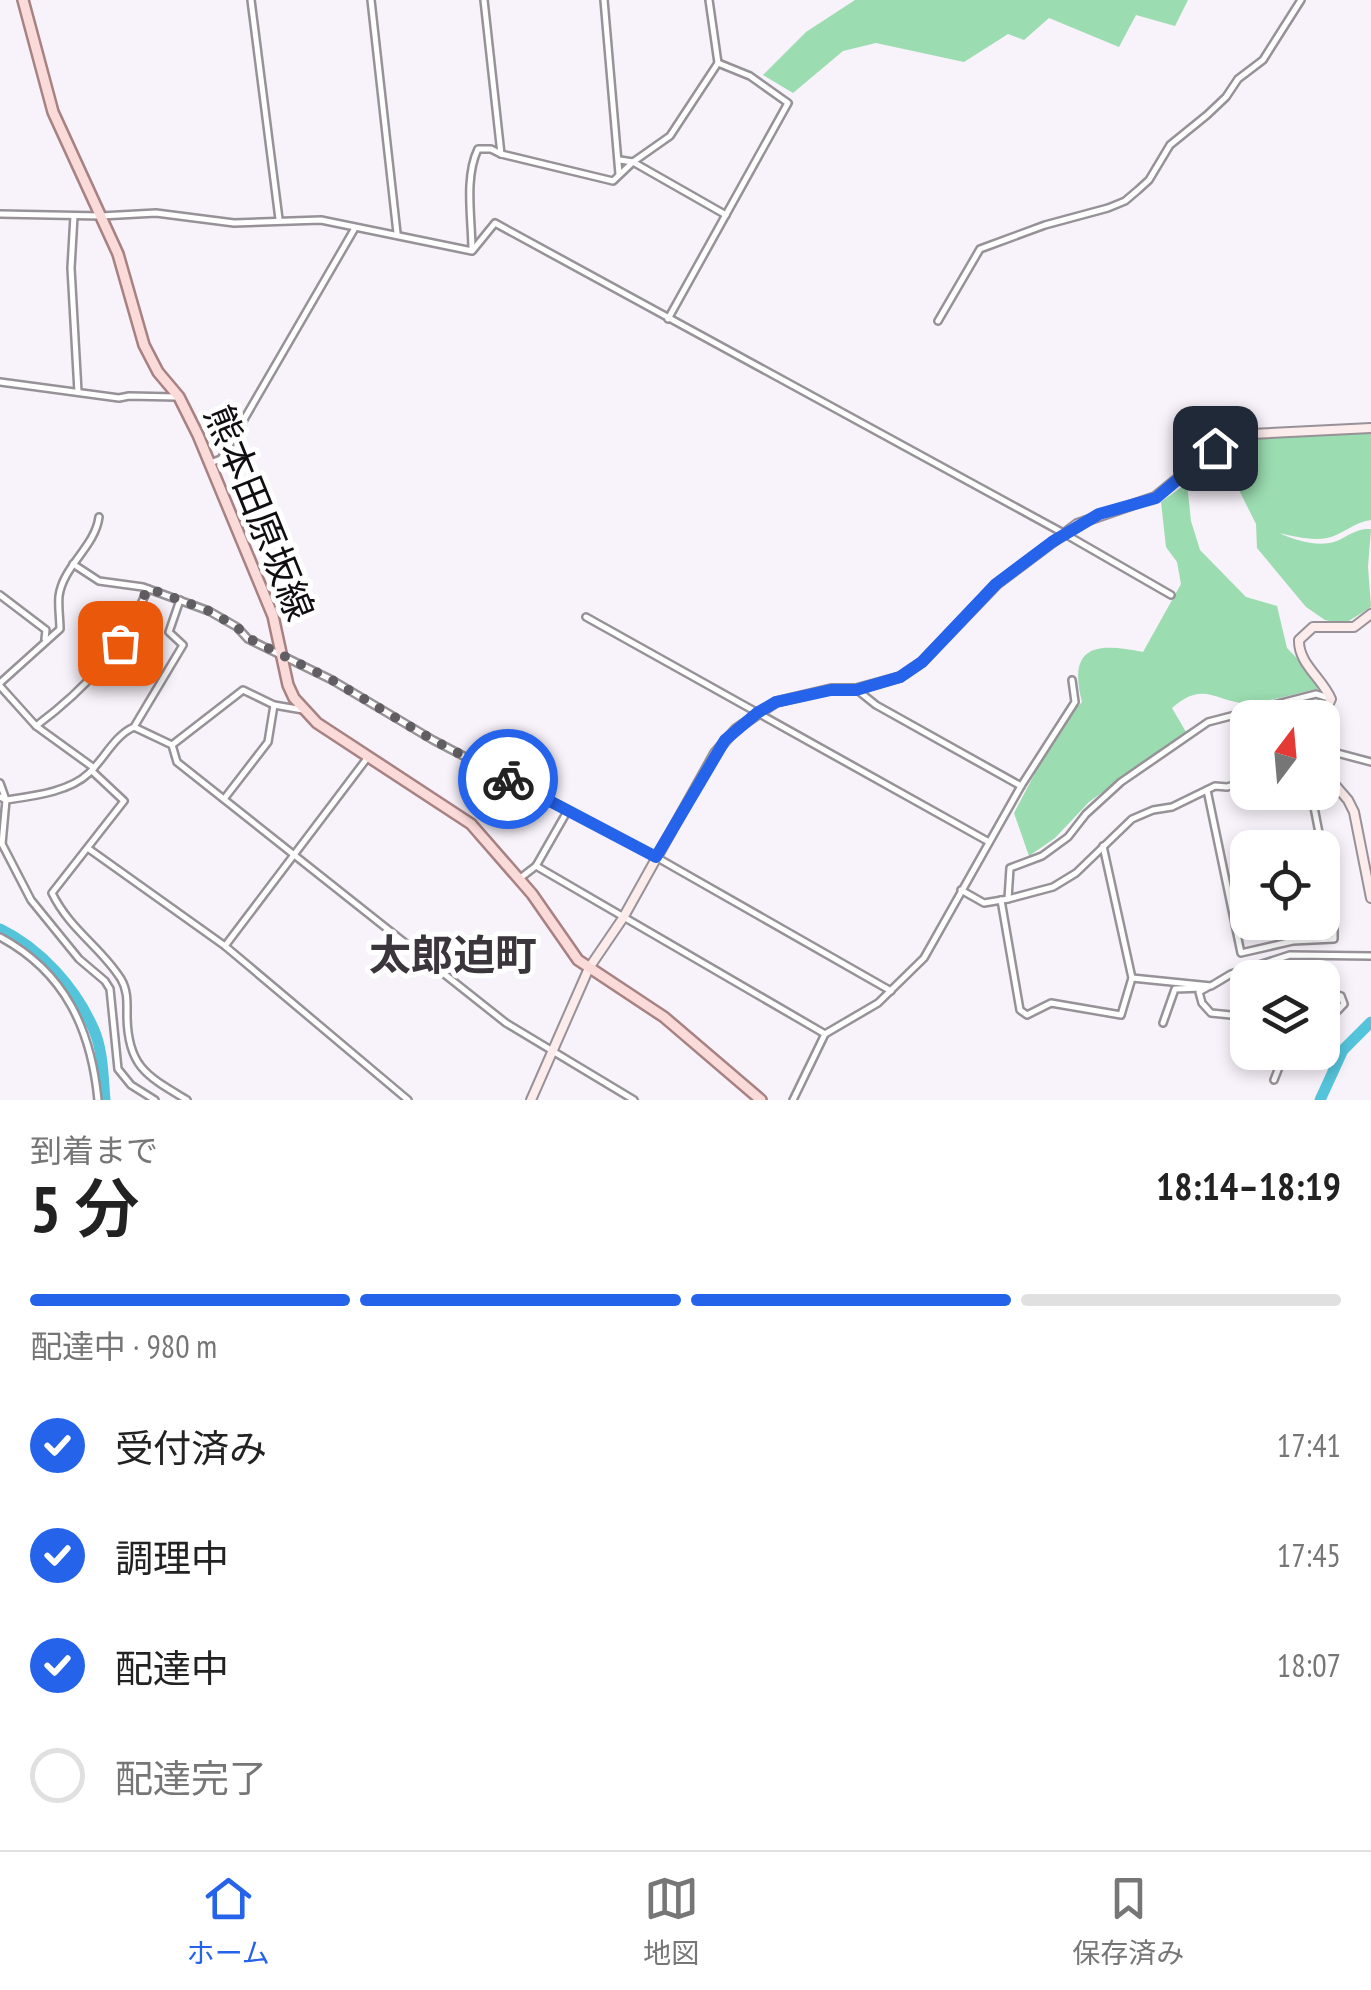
<!DOCTYPE html>
<html lang="ja">
<meta charset="utf-8">
<style>
:root{--surface:#fff;--page:#f6f6f6;--text:#222;--muted:#767676;--line:#e0e0e0;--accent:#2563eb}
body{margin:0;font-family:"PT Sans Narrow","Noto Sans JP",sans-serif;background:var(--page);color:var(--text);height:100vh;display:flex;flex-direction:column;font-size:38px;white-space:nowrap}
*{box-sizing:border-box;margin:0}
p{font-size:32px;color:var(--muted)}
.icon{flex:none;width:55px;height:55px;fill:none;stroke:currentColor;stroke-width:2;stroke-linecap:round;stroke-linejoin:round}
.map{position:relative;height:1100px;overflow:hidden}
.side{display:flex;flex-direction:column;background:var(--surface);flex:1}
.side>*{flex:none}
.needle{width:65px;rotate:16deg}
.controls{position:absolute;left:1230px;top:700px;display:grid;gap:20px}
.controls a{display:grid;place-items:center;width:110px;height:110px;border-radius:20px;background:var(--surface);box-shadow:0 5px 15px #0003;font-size:50px}
.pin{position:absolute;display:grid;place-items:center;width:85px;height:85px;color:#fff;margin:-42px;border-radius:20px;box-shadow:0 5px 15px #0006}
.courier{position:absolute;display:grid;place-items:center;width:100px;height:100px;margin:-50px;border:8px solid #2563eb;border-radius:50%;background:#fff;color:#222;box-shadow:0 2px 12px #0007}
.headline em{font-style:normal;font-weight:600}
.headline div{display:flex;flex-direction:column-reverse}
.headline{display:flex;align-items:center;justify-content:space-between;height:170px;padding:0 30px}
h1{font-size:65px;font-weight:600;line-height:75px}
.bar{display:grid;grid-template-columns:repeat(4,1fr);gap:15px 10px;align-content:center;height:120px;padding:0 30px}
.bar i{height:12px;border-radius:8px;background:var(--line)}
.bar .active{background:var(--accent)}
.bar p{grid-column:span 4}
ol{padding:0 30px;list-style:none}
li{display:flex;align-items:center;gap:30px;height:110px}
li p{margin-inline-start:auto}
li .icon{padding:10px;border-radius:50%;background:var(--accent);color:#fff;stroke-width:4}
li:last-child{color:var(--muted)}
li i{width:55px;height:55px;border:5px solid var(--line);border-radius:50%}
.dock{display:flex;justify-content:space-around;align-items:center;height:140px;border-top:2px solid var(--line);background:var(--surface);font-size:28px;color:var(--muted)}
.dock a{display:grid;justify-items:center;gap:5px}
.dock .active{color:var(--accent)}
.map>svg:first-child{display:block}
.green{fill:#9bdcb0}
.lines{fill:none;stroke-linecap:round;stroke-linejoin:round}
.river{stroke:#54c4da;stroke-width:11}
.street-casing{stroke:#979198;stroke-width:10}
.secondary-casing{stroke:#979198;stroke-width:12}
.primary-casing{stroke:#a78283;stroke-width:14}
.street{stroke:#fff;stroke-width:5}
.secondary{stroke:#fdecec;stroke-width:8}
.primary{stroke:#fbdada;stroke-width:9}
.done{stroke:#615e63;stroke-width:10;stroke-dasharray:0 18}
.route{stroke:#2563eb;stroke-width:12}
.labels{text-anchor:middle;stroke-width:10;stroke-linejoin:round;paint-order:stroke}
.street-label{font-size:38px;fill:#100e11;stroke:#fff}
.quarter-label{font-size:42px;font-weight:bold;fill:#3b363c;stroke:#fff}
</style>
<div class="map">
<svg width="1371" height="1100" viewBox="0 0 1371 1100">
<rect width="100%" height="100%" fill="#f8f2fa"/>
<g class="green">
<path d="M855,0h333l-13,26 -39,-11 -17,32 -70,-29 -25,22 -16,-6 -44,28 -88,-19 -33,8 -50,42 -30,-18 43,-43z"/>
<path d="M1371,426v94c-17,2 -29,15 -44,18 -16,3 -34,-2 -48,-5 15,7 38,14 55,9 14,-5 21,-14 37,-13l-3,38 3,40 -27,17 -19,-4 -19,-13 -49,-59 -1,-24 -21,-42 -10,-34 26,-14z"/>
<path d="M1187,483l4,38 9,29 46,47 31,9 10,42 38,39c-15,3 -70,18 -79,17 -33,-4 -43,-23 -74,4l14,24 -97,70 -34,36 -26,18 -15,-43 47,-89 21,-22c-15,-58 16,-59 61,-50l38,-68 -4,-22 -11,-15 -5,-45z"/>
</g>
<g class="lines">
<g class="river">
<path d="M0,929c41,20 76,59 94,101 9,21 9,47 11,70"/>
<path d="M1320,1100l23,-50 28,-28"/>
</g>
<defs>
<g id="street">
<path d="M251,0l28,219"/>
<path d="M371,0l26,233"/>
<path d="M484,0l17,154"/>
<path d="M604,0l15,174"/>
<path d="M620,160l13,2 93,53"/>
<path d="M0,214l101,2 55,-3 78,10 87,-3 151,31c0,-32 -8,-73 6,-102h13l10,5 112,27 20,-19 37,-26 48,-73 -9,-63"/>
<path d="M74,216l-3,52 7,124"/>
<path d="M473,250l22,-27 570,311 106,61"/>
<path d="M668,319l120,-216 -38,-27 -32,-13"/>
<path d="M938,321l42,-72 65,-24 63,-17 17,-7 13,-11 11,-10 21,-35 37,-30 19,-18 12,-18 25,-19 38,-60"/>
<path d="M0,382l119,16 10,-2 47,1"/>
<path d="M210,463l11,-4 134,-231"/>
<path d="M73,564l26,17 44,6 66,24 28,16 11,12 84,41 101,60 223,117 235,134"/>
<path d="M0,595l46,35 -1,9"/>
<path d="M586,617l403,225"/>
<path d="M0,683l60,-54c0,-10 -2,-22 -1,-33 4,-30 36,-49 40,-79"/>
<path d="M0,686l36,40 58,42"/>
<path d="M36,726c52,-39 86,-77 112,-137"/>
<path d="M134,727l38,18 5,17 329,261 128,77"/>
<path d="M172,745l71,-55 31,15 29,5"/>
<path d="M1322,749l49,13"/>
<path d="M92,771l32,30 -72,92c18,37 49,54 69,86 7,12 6,23 6,38 1,50 20,59 60,83"/>
<path d="M0,783l6,17 -4,44 29,56 48,59 26,22 5,8 8,80 13,16 24,15"/>
<path d="M1021,786l54,-84 -3,-22"/>
<path d="M1207,790l34,163 52,-12 41,-2v-34l-12,-57"/>
<path d="M1311,792l11,56"/>
<path d="M0,797l6,3c27,-4 63,-8 83,-27 15,-14 26,-38 45,-46l49,-82 -14,-13 11,-32"/>
<path d="M224,799l44,-57 6,-37"/>
<path d="M89,849l136,97 183,154"/>
<path d="M536,866l289,168"/>
<path d="M519,879l17,-13 32,-56"/>
<path d="M961,890l23,13 24,-4 2,-31 32,-12 26,-19 18,-23 35,-32 87,-60 108,-28 13,4"/>
<path d="M1008,899l45,-12 23,-14 56,-54 21,-9 19,-3 43,-21 12,1 21,-6"/>
<path d="M1001,900l19,110 7,5 24,-12 70,12 11,-37 -29,-132"/>
<path d="M0,937c65,35 91,92 98,163"/>
<path d="M225,946l143,-189"/>
<path d="M1132,978l79,8 20,-12 59,-19 81,1"/>
<path d="M1208,987l-9,5 3,11 9,10 20,2 17,-5"/>
<path d="M1322,990l19,6 3,8 -22,23"/>
<path d="M1163,1023l12,-34 28,-1"/>
<path d="M1274,1080l11,-28"/>
<path d="M793,1100l32,-66 53,-31 46,-45 97,-172 -145,-81 -20,-16"/>
</g>
<g id="secondary">
<path d="M1322,718l9,-19c-9,-21 -33,-36 -32,-59l14,-13h41l17,-13"/>
<path d="M1322,770l26,30 6,12 17,86"/>
<path d="M531,1100l58,-132 34,-50 92,-165 21,-24 40,-27 55,-13h25l44,-12 22,-15 75,-78 80,-60 78,-27 60,-49 17,-9 19,-5 120,-6"/>
</g>
<path id="primary" d="M23,0l30,112 65,142 26,91 14,27 21,25 19,38 75,181 15,69 6,13 23,25 154,101 61,70 46,66 86,57 97,83"/>
</defs>
<use href="#street" class="street-casing"/>
<use href="#secondary" class="secondary-casing"/>
<use href="#primary" class="primary-casing"/>
<use href="#street" class="street"/>
<use href="#secondary" class="secondary"/>
<use href="#primary" class="primary"/>
</g>
<g class="lines">
<path class="done" d="M120,643l28,-55 61,23 28,16 11,11 84,42 101,60 75,39"/>
<path class="route" d="M508,779l148,78 69,-117 32,-27 19,-11 55,-12h25l44,-13 22,-15 74,-78 56,-42 47,-28 57,-16 59,-50"/>
</g>
<g class="labels">
<g class="street-label">
<text transform="translate(259 513) rotate(68)" y="13">熊本田原坂線</text>
</g>
<g class="quarter-label">
<text x="453" y="970">太郎迫町</text>
</g>
</g>
</svg>
<div class="controls">
<a><svg class="needle" viewBox="-14 -14 28 28"><path d="M0-13l5 13h-10z" fill="#e53935"/><path d="M0 13l5-13h-10z" fill="#767676"/></svg></a>
<a><svg class="icon" aria-label="locate" viewBox="0 0 24 24"><circle cx="12" cy="12" r="6"/><path d="M12 2v4M12 18v4M2 12h4M18 12h4"/></svg></a>
<a><svg class="icon" aria-label="layers" viewBox="0 0 24 24"><path d="M12 4l9 5-9 5-9-5zM3 14l9 5 9-5"/></svg></a>
</div>
<div class="pin" style="left:120px;top:643px;background:#ea580c"><svg class="icon" aria-label="bag" viewBox="0 0 24 24"><path d="M5 8h14l-1 12H6zM9 8a3 3 0 0 1 6 0"/></svg></div>
<div class="pin" style="left:1215px;top:448px;background:#1f2937"><svg class="icon" aria-label="home" viewBox="0 0 24 24"><path d="M3 11l9-7 9 7M6 9v11h12V9"/></svg></div>
<div class="courier" style="left:508px;top:779px"><svg class="icon" aria-label="bike" viewBox="0 0 24 24"><circle cx="6" cy="16" r="4"/><circle cx="18" cy="16" r="4"/><path d="M6 16l4-8h5l3 8M10 8l3 8H6M13 5h3"/></svg></div>
</div>
<section class="side">
<div class="headline"><div><h1>5 分</h1><p>到着まで</p></div><em>18:14–18:19</em></div>
<div class="bar"><i class="active"></i><i class="active"></i><i class="active"></i><i></i><p>配達中 · 980 m</p></div>
<ol>
<li><svg class="icon" aria-label="check" viewBox="0 0 24 24"><path d="M5 12l5 5 9-10"/></svg>受付済み<p>17:41</p></li>
<li><svg class="icon" aria-label="check" viewBox="0 0 24 24"><path d="M5 12l5 5 9-10"/></svg>調理中<p>17:45</p></li>
<li><svg class="icon" aria-label="check" viewBox="0 0 24 24"><path d="M5 12l5 5 9-10"/></svg>配達中<p>18:07</p></li>
<li><i></i>配達完了</li>
</ol>
</section>
<nav class="dock">
<a class="active"><svg class="icon" aria-label="home" viewBox="0 0 24 24"><path d="M3 11l9-7 9 7M6 9v11h12V9"/></svg>ホーム</a>
<a><svg class="icon" aria-label="map" viewBox="0 0 24 24"><path d="M3 6l6-2 6 2 6-2v14l-6 2-6-2-6 2zM9 4v14M15 6v14"/></svg>地図</a>
<a><svg class="icon" aria-label="saved" viewBox="0 0 24 24"><path d="M7 4h10v16l-5-4-5 4z"/></svg>保存済み</a>
</nav>
